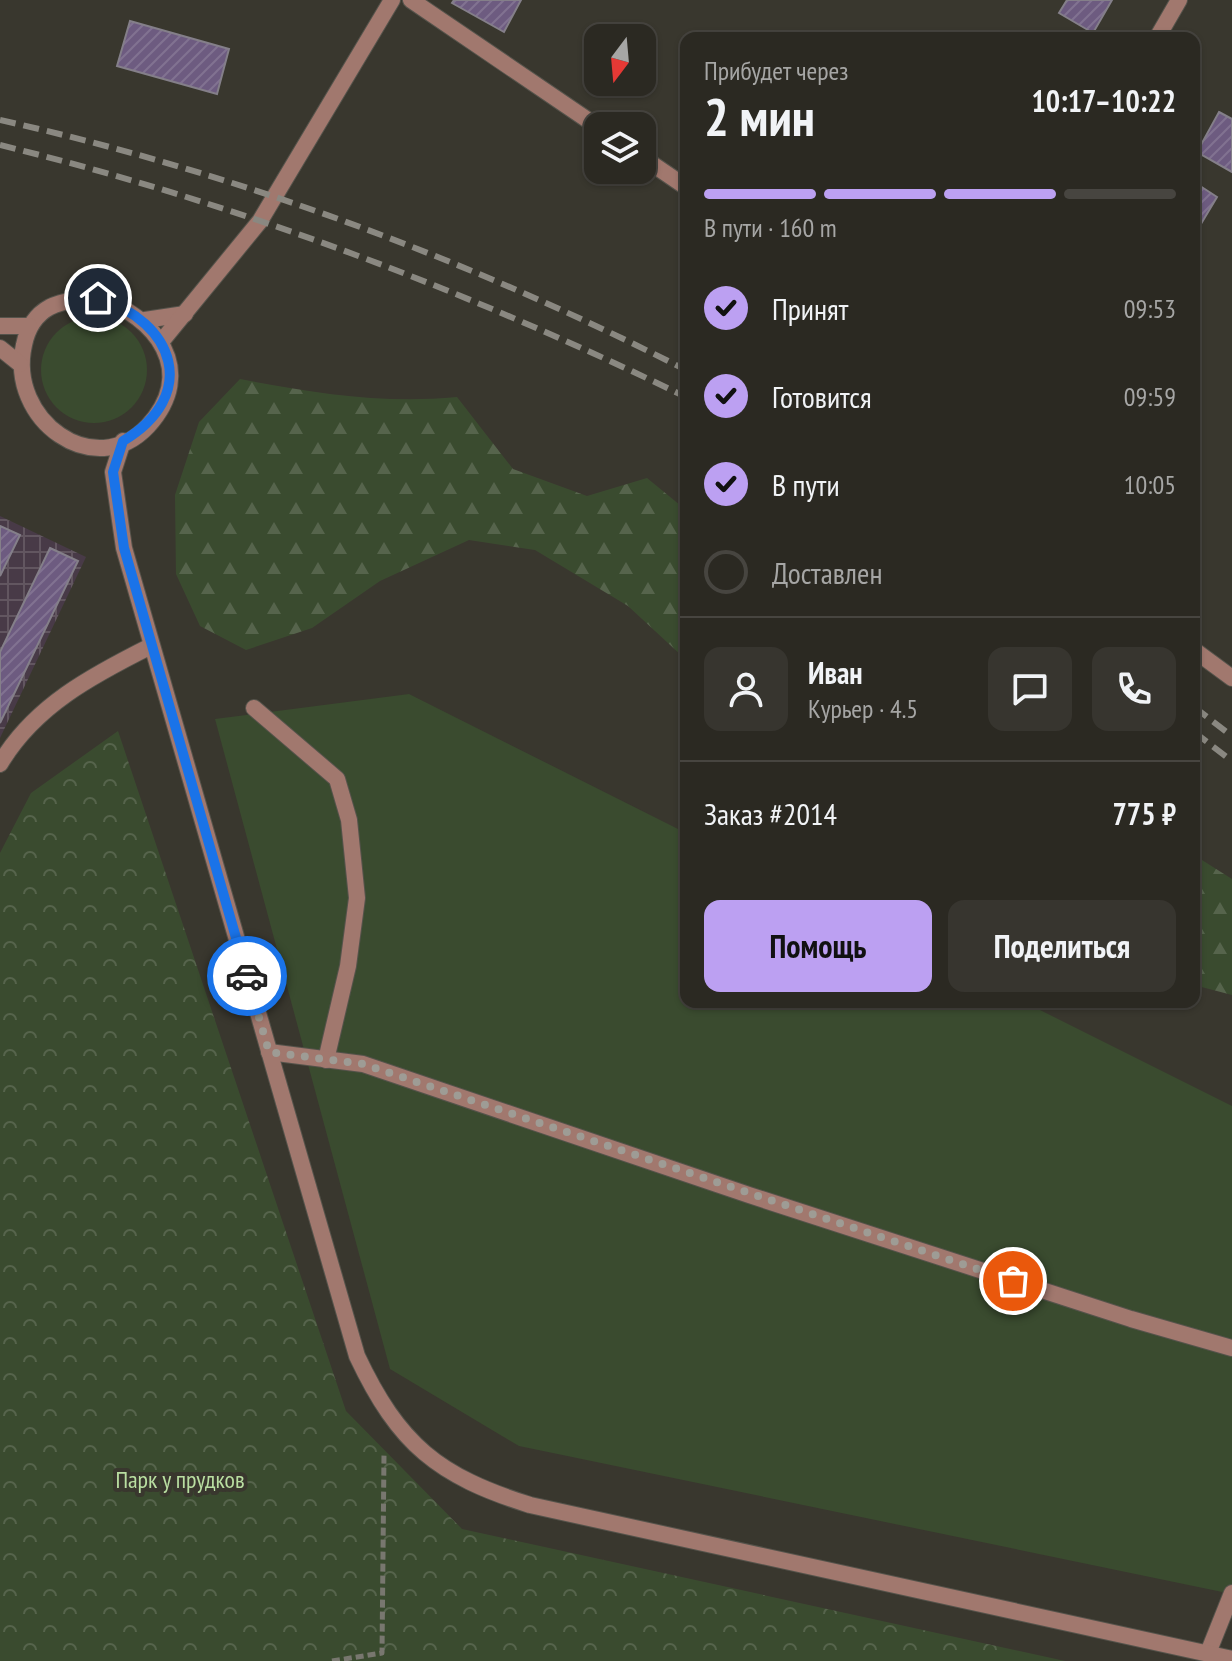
<!DOCTYPE html>
<html lang="ru">
<meta charset="utf-8">
<style>
:root{--surface:#2b2922;--page:#37352f;--text:#f1f3f6;--muted:#a6a6a5;--line:#474540;--accent:#bca0f2}
body{margin:0;font-family:"PT Sans Narrow",sans-serif;background:var(--page);color:var(--text);height:100vh;display:flex;flex-direction:column;font-size:30px;white-space:nowrap}
*{box-sizing:border-box;margin:0}
p{font-size:26px;color:var(--muted)}
.icon{flex:none;width:44px;height:44px;fill:none;stroke:currentColor;stroke-width:2;stroke-linecap:round;stroke-linejoin:round}
.map{position:relative;flex:1;overflow:hidden}
.sheet{position:absolute;left:680px;top:32px;width:520px;height:976px;display:flex;flex-direction:column;background:var(--surface);border-radius:16px;box-shadow:0 2px 6px #0004,0 0 0 2px var(--line)}
.sheet>*{flex:none}
.needle{width:52px;rotate:196deg}
.buttons{position:absolute;left:584px;top:24px;display:grid;gap:16px}
.buttons a{display:grid;place-items:center;width:72px;height:72px;border-radius:16px;background:var(--surface);box-shadow:0 2px 6px #0004,0 0 0 2px var(--line);font-size:40px}
.pin{position:absolute;display:grid;place-items:center;width:68px;height:68px;color:#fff;margin:-34px;border:4px solid #fff;border-radius:50%;box-shadow:0 2px 8px #0007}
.courier{position:absolute;display:grid;place-items:center;width:80px;height:80px;margin:-40px;border:6px solid #1a73e8;border-radius:50%;background:#fff;color:#222;box-shadow:0 2px 10px #0007}
.head em{font-style:normal;font-weight:600}
.head div{display:flex;flex-direction:column-reverse}
.head{display:flex;align-items:center;justify-content:space-between;height:136px;padding:0 24px}
h1{font-size:52px;font-weight:600;line-height:60px}
.bar{display:grid;grid-template-columns:repeat(4,1fr);gap:12px 8px;align-content:center;height:96px;padding:0 24px}
.bar i{height:10px;border-radius:6px;background:var(--line)}
.bar .current{background:var(--accent)}
.bar p{grid-column:span 4}
.line{display:flex;align-items:center;gap:20px;padding:0 24px;border-top:2px solid var(--line)}
.line div{flex:1}
.round{display:grid;place-items:center;flex:none;width:84px;height:84px;border-radius:16px;background:var(--page)}
ol{padding:0 24px;list-style:none}
li{display:flex;align-items:center;gap:24px;height:88px}
li p{margin-inline-start:auto}
li .icon{padding:8px;border-radius:50%;background:var(--accent);color:#111;stroke-width:4}
li:last-child{color:var(--muted)}
li i{width:44px;height:44px;border:4px solid var(--line);border-radius:50%}
.cta{display:flex;gap:16px;margin-top:auto;padding:16px 24px}
.cta a{flex:1;height:92px;border-radius:16px;background:var(--accent);color:#111;font-size:32px;font-weight:600;line-height:92px;text-align:center}
.cta a+a{background:var(--page);color:var(--text)}
.map>svg:first-child{display:block}
.industrial{fill:url(#industrial-grid)}
.green{fill:#3a4b2f}
.forest{fill:url(#forest-firs)}
.park{fill:url(#park-crowns)}
.building{fill:url(#building-hatch);stroke:#847f89;stroke-width:2}
.lines{fill:none;stroke-linecap:round;stroke-linejoin:round}
.service-casing{stroke:#55534b;stroke-width:18}
.minor-casing{stroke:#55534b;stroke-width:18}
.tertiary-casing{stroke:#55534b;stroke-width:18}
.path{stroke:#78776f;stroke-width:5;stroke-dasharray:8 4;stroke-linecap:butt}
.service{stroke:#a1786e;stroke-width:16}
.minor{stroke:#a1786e;stroke-width:16}
.tertiary{stroke:#a1786e;stroke-width:16}
.rail{stroke:#8a8881;stroke-width:6;stroke-dasharray:16 8;stroke-linecap:butt}
.done{stroke:#9e9c95;stroke-width:8;stroke-dasharray:0 14.4}
.route{stroke:#1a73e8;stroke-width:10}
.labels{text-anchor:middle;stroke-width:8;stroke-linejoin:round;paint-order:stroke}
.park-label{font-size:24px;fill:#b9dea1;stroke:#39372e}
</style>
<div class="map">
<svg width="1232" height="1661" viewBox="0 0 1232 1661">
<defs>
<pattern id="industrial-grid" width="8" height="8" patternUnits="userSpaceOnUse" patternTransform="scale(2)"><rect width="8" height="8" fill="#483a47"/><path d="M0 4h8M4 0v8" fill="none" stroke="#625660"/></pattern>
<pattern id="forest-firs" width="22" height="20" patternUnits="userSpaceOnUse" patternTransform="scale(2)"><rect width="22" height="20" fill="#3a4b2f"/><path d="M5 1l3.5 6h-7zM16 11l3.5 6h-7z" fill="#56644c"/></pattern>
<pattern id="park-crowns" width="20" height="18" patternUnits="userSpaceOnUse" patternTransform="scale(2)"><rect width="20" height="18" fill="#3a4b2f"/><path d="M2 6a3 3 0 1 1 6 0M12 15a3 3 0 1 1 6 0" fill="none" stroke="#56644c"/></pattern>
<pattern id="building-hatch" width="6" height="6" patternUnits="userSpaceOnUse" patternTransform="scale(2)"><rect width="6" height="6" fill="#6d5b80"/><path d="M-1 1l2-2M0 6l6-6M5 7l2-2" fill="none" stroke="#817291"/></pattern>
</defs>
<rect width="100%" height="100%" fill="#39372e"/>
<path class="industrial" d="M0,516l86,41 -86,181z"/>
<g class="green">
<circle cx="94" cy="370" r="53"/>
<path d="M409,694l277,139v169h338l208,104v488l-713,-148 -129,-77 -175,-650z"/>
</g>
<g class="forest">
<path d="M240,379c73,14 142,25 217,18l56,72 74,27 60,-18 39,32v144l-4,2 -54,-50 -93,-56 -66,-10 -89,41 -68,47 -66,22 -46,-24 -24,-52 -1,-79 24,-73z"/>
<path d="M1194,855l38,24v116l-38,-10z"/>
</g>
<path class="park" d="M118,731l228,680 116,118 603,132h-1065v-808l31,-60z"/>
<g class="building">
<path d="M454,0h67l-17,32 -52,-29z"/>
<path d="M1067,0h45l-19,33 -34,-20z"/>
<path d="M130,21l99,28 -12,45 -100,-28z"/>
<path d="M1219,112l13,7v53l-35,-20z"/>
<path d="M1194,182l23,15 -22,37 -1,-1z"/>
<path d="M0,526l20,9 -20,41z"/>
<path d="M50,548l28,13 -78,162v-71z"/>
</g>
<g class="lines">
<defs>
<g id="service">
<path d="M254,708l83,71 12,41 8,78 -9,68 -22,94"/>
<path d="M0,764c34,-58 93,-89 151,-118"/>
<path d="M269,1052l94,12 386,131 382,124 101,29"/>
<path d="M1208,1653l24,-60"/>
</g>
<g id="minor">
<path d="M411,0l187,127"/>
<path d="M1157,38l22,-38"/>
<path d="M642,157l44,30"/>
<path d="M1194,650l38,28"/>
</g>
<g id="tertiary">
<path d="M98,298c58,18 100,73 50,128 -53,57 -141,-6 -124,-81 3,-15 11,-30 26,-38 14,-7 32,-8 48,-9z"/>
<path d="M145,320l40,-6"/>
<path d="M0,326h29"/>
<path d="M161,342l99,-121 132,-221"/>
<path d="M0,348l20,16"/>
<path d="M123,441l-10,31 11,76 233,808c42,89 81,120 173,149l702,154"/>
</g>
</defs>
<use href="#service" class="service-casing"/>
<use href="#minor" class="minor-casing"/>
<use href="#tertiary" class="tertiary-casing"/>
<path class="path" d="M332,1661l50,-8 2,-198"/>
<use href="#service" class="service"/>
<use href="#minor" class="minor"/>
<use href="#tertiary" class="tertiary"/>
<g class="rail">
<path d="M0,120c237,53 470,140 686,250"/>
<path d="M0,145c237,58 466,145 686,252"/>
<path d="M1194,707l38,29"/>
<path d="M1194,732l38,29"/>
</g>
</g>
<g class="lines">
<path class="done" d="M247,976l22,76 94,12 650,217"/>
<path class="route" d="M98,298c77,24 102,97 25,143l-10,31 11,76 123,428"/>
</g>
<g class="labels">
<g class="park-label">
<text x="180" y="1488">Парк у прудков</text>
</g>
</g>
</svg>
<div class="buttons">
<a><svg class="needle" viewBox="-14 -14 28 28"><path d="M0-13l5 13h-10z" fill="#e53935"/><path d="M0 13l5-13h-10z" fill="#a6a6a5"/></svg></a>
<a><svg class="icon" aria-label="layers" viewBox="0 0 24 24"><path d="M12 4l9 5-9 5-9-5zM3 14l9 5 9-5"/></svg></a>
</div>
<div class="pin" style="left:1013px;top:1281px;background:#ea580c"><svg class="icon" aria-label="bag" viewBox="0 0 24 24"><path d="M5 8h14l-1 12H6zM9 8a3 3 0 0 1 6 0"/></svg></div>
<div class="pin" style="left:98px;top:298px;background:#1f2937"><svg class="icon" aria-label="home" viewBox="0 0 24 24"><path d="M3 11l9-7 9 7M6 9v11h12V9"/></svg></div>
<div class="courier" style="left:247px;top:976px"><svg class="icon" aria-label="car" viewBox="0 0 24 24"><path d="M5 17H2v-5l4-1 3-4h7l3 4 3 1v5h-3M9 17h6M6 11h13"/><circle cx="7" cy="17" r="2"/><circle cx="17" cy="17" r="2"/></svg></div>
<section class="sheet">
<div class="head"><div><h1>2 мин</h1><p>Прибудет через</p></div><em>10:17–10:22</em></div>
<div class="bar"><i class="current"></i><i class="current"></i><i class="current"></i><i></i><p>В пути · 160 m</p></div>
<ol>
<li><svg class="icon" aria-label="check" viewBox="0 0 24 24"><path d="M5 12l5 5 9-10"/></svg>Принят<p>09:53</p></li>
<li><svg class="icon" aria-label="check" viewBox="0 0 24 24"><path d="M5 12l5 5 9-10"/></svg>Готовится<p>09:59</p></li>
<li><svg class="icon" aria-label="check" viewBox="0 0 24 24"><path d="M5 12l5 5 9-10"/></svg>В пути<p>10:05</p></li>
<li><i></i>Доставлен</li>
</ol>
<div class="line" style="height:144px"><a class="round"><svg class="icon" aria-label="person" viewBox="0 0 24 24"><circle cx="12" cy="8" r="4"/><path d="M4 21q1-7 8-7t8 7"/></svg></a><div><b>Иван</b><p>Курьер · 4.5</p></div><a class="round"><svg class="icon" aria-label="chat" viewBox="0 0 24 24"><path d="M4 5h16v11H9l-5 4z"/></svg></a><a class="round"><svg class="icon" aria-label="phone" viewBox="0 0 24 24"><path d="M5 4h4l2 5-3 2q2 4 5 5l2-3 5 2v4C11 20 4 13 5 4z"/></svg></a></div>
<div class="line" style="height:104px"><div>Заказ #2014</div><b>775 ₽</b></div>
<div class="cta"><a>Помощь</a><a>Поделиться</a></div>
</section>
</div>
